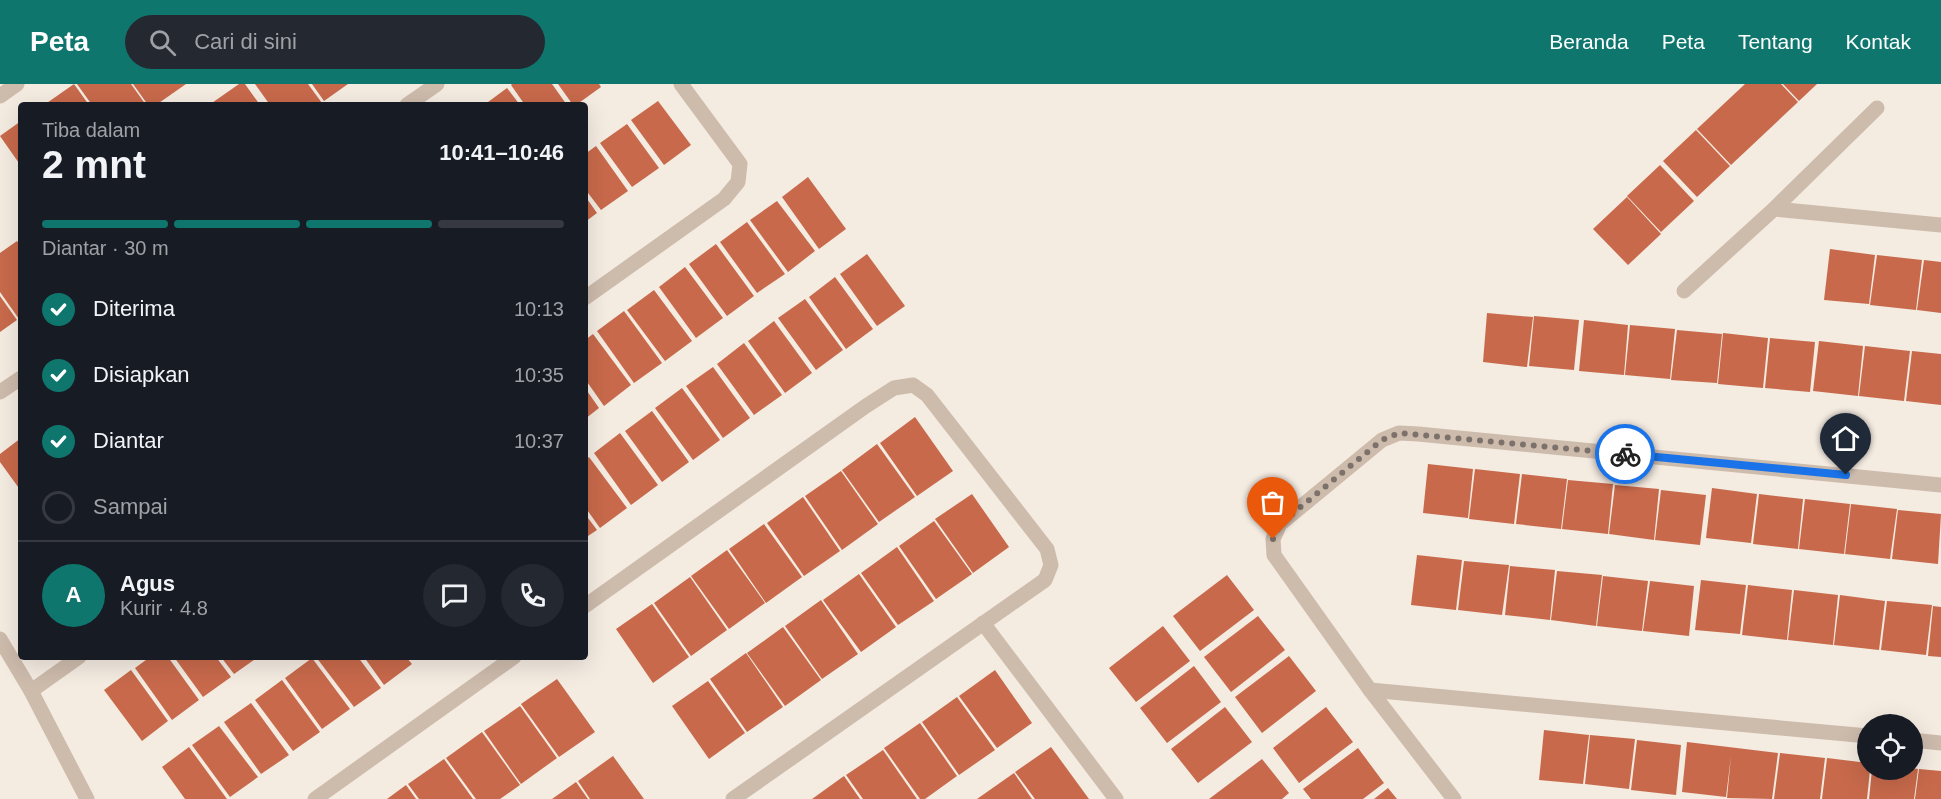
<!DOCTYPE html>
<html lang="id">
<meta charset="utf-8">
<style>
:root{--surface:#171b24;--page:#242831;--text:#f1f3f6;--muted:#9ea1a6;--line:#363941;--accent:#0f766e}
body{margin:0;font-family:Arial,sans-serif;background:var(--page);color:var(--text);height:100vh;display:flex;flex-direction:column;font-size:22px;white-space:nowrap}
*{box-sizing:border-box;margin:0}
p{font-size:20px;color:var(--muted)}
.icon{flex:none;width:33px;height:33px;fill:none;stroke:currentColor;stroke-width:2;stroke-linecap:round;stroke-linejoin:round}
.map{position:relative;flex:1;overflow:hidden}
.panel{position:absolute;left:18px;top:18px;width:570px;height:558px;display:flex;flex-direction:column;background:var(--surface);border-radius:6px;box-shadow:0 6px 24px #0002}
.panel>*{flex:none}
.tools{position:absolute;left:1857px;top:630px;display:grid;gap:12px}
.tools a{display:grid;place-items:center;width:66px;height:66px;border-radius:50%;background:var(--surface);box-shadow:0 6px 24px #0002;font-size:30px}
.pin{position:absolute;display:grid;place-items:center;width:51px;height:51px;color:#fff;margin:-62px -26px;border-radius:50% 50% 50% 0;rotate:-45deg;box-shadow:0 0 6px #0007}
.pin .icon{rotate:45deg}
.courier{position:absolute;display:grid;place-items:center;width:60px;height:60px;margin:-30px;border:4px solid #1a73e8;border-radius:50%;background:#fff;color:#222;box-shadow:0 2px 8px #0007}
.headline em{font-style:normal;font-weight:700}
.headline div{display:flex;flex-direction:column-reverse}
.headline{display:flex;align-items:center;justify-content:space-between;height:102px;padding:0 24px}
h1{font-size:39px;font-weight:700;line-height:45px}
.bar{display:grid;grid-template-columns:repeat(4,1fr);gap:9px 6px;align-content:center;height:72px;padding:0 24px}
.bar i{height:8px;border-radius:4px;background:var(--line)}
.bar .on{background:var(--accent)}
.bar p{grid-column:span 4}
.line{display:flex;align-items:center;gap:15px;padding:0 24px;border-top:2px solid var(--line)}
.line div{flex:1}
.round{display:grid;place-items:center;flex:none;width:63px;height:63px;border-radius:32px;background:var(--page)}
ol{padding:0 24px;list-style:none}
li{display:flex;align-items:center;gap:18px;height:66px}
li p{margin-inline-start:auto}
li .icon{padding:6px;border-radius:50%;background:var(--accent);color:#fff;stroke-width:4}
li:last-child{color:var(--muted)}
li i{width:33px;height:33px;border:3px solid var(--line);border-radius:50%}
header{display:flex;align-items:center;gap:36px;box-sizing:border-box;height:84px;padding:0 30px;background:var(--accent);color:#fff}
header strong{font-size:28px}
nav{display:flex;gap:33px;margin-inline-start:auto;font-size:21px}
.search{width:420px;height:54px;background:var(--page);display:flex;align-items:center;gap:15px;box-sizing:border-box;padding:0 21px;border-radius:33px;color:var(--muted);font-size:22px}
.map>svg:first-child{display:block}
.building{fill:#c8694b}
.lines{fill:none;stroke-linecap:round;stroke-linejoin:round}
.minor{stroke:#cdbbac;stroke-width:15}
.done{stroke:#7c716b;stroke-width:6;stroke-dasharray:0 10.8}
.route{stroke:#1a73e8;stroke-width:8}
</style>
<header>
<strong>Peta</strong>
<div class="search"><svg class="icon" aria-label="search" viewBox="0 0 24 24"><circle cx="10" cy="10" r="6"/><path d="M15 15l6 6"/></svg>Cari di sini</div>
<nav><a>Beranda</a><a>Peta</a><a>Tentang</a><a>Kontak</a></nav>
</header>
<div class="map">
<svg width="1941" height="715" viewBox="0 0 1941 715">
<rect width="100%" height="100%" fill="#f4ebe1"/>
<g class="building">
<path d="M74,0l15,21h-45z"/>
<path d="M77,0h54l15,21h-54z"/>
<path d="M133,0h53l-30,21h-8z"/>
<path d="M239,0h6l15,21h-51z"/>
<path d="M255,0h53l14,19 -3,2h-49z"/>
<path d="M312,0h36l-24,17z"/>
<path d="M512,0h40l15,21h-42l-14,-20z"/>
<path d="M558,0h41l2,3 -25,18h-3z"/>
<path d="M1745,0h36l17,18 -67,63 -34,-36z"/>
<path d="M1783,0h34l-18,17z"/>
<path d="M507,4l13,17h-36z"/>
<path d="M658,17l33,44 -27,20 -33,-45z"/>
<path d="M21,37v45l-21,-30z"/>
<path d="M627,40l32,44 -27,19 -32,-44z"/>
<path d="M1696,46l34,36 -33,31 -34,-36z"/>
<path d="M596,62l32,45 -27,19 -16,-21v-35z"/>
<path d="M1660,81l34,36 -33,31 -34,-36z"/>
<path d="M808,93l38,52 -27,20 -37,-52z"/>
<path d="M585,112l12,17 -12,9z"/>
<path d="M1627,113l34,37 -33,31 -35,-36z"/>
<path d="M777,117l38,50 -27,21 -38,-52z"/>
<path d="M747,138l38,52 -28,19 -37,-51z"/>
<path d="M17,157l4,5v71l-2,2 -19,-27v-39z"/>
<path d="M716,160l38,52 -27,20 -38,-52z"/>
<path d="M1830,165l45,6 -6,49 -45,-4z"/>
<path d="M867,170l38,52 -28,20 -37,-52z"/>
<path d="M1877,171l45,5 -6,50 -46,-5z"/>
<path d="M1924,176l17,2v51l-24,-3z"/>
<path d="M685,183l38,51 -27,20 -37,-51z"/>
<path d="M835,193l38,52 -27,20 -37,-52z"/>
<path d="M654,206l38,51 -27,20 -38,-51z"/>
<path d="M0,212l17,24 -17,12z"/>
<path d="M805,215l38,51 -27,20 -38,-52z"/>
<path d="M624,227l38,52 -28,20 -37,-52z"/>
<path d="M1487,229l46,4 -6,50 -44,-5z"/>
<path d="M1534,232l45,4 -5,50 -45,-4z"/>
<path d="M1584,236l44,5 -4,50 -45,-4z"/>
<path d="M774,237l38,52 -27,20 -37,-52z"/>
<path d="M1630,241l45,4 -5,50 -45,-4z"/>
<path d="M1677,246l45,4 -5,49 -46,-3z"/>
<path d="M1723,249l45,5 -5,50 -45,-4z"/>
<path d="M593,250l38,51 -27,21 -19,-27v-39z"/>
<path d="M1770,254l45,4 -5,50 -45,-4z"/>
<path d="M1819,257l44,5 -5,50 -45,-5z"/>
<path d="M744,259l38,52 -28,20 -37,-51z"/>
<path d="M1865,262l45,5 -6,50 -45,-5z"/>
<path d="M1912,267l29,3v51l-35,-4z"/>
<path d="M713,283l37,51 -27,20 -37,-52z"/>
<path d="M585,304l14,20 -14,11z"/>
<path d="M682,304l38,52 -27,20 -38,-52z"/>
<path d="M652,327l37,51 -27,20 -37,-51z"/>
<path d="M915,333l38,54 -36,25 -37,-53z"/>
<path d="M620,349l38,52 -27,20 -37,-52z"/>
<path d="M21,354v53l-21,-29v-8z"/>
<path d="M877,360l38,53 -36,25 -37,-52z"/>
<path d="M589,373l38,51 -27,20 -15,-21v-47z"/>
<path d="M1428,380l45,5 -5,49 -45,-5z"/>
<path d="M1475,385l45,5 -6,50 -45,-5z"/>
<path d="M841,387l37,53 -36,26 -37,-54z"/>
<path d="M1522,390l45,5 -6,50 -45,-5z"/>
<path d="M1568,396l45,4 -5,50 -46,-5z"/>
<path d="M1615,401l44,4 -5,51 -45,-6z"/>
<path d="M1712,404l45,6 -6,49 -45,-5z"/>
<path d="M1661,406l45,5 -6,50 -45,-5z"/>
<path d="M972,410l37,53 -36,26 -38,-54z"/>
<path d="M1759,410l44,5 -5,50 -45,-5z"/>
<path d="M803,413l37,54 -36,25 -37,-53z"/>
<path d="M1805,415l45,5 -6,50 -45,-5z"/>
<path d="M1851,420l46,5 -7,50 -45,-5z"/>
<path d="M1898,426l43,4 -3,50 -46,-5z"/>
<path d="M585,430l12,16 -12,8z"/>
<path d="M934,437l38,53 -36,25 -37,-53z"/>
<path d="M764,440l38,53 -36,26 -37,-54z"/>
<path d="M897,463l37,54 -36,24 -37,-52z"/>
<path d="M727,466l38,53 -36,26 -38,-53z"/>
<path d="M1417,471l45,5 -6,50 -45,-5z"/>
<path d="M1464,477l45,4 -7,50 -44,-5z"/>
<path d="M1510,482l45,4 -5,50 -45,-5z"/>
<path d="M1557,487l45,4 -6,51 -45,-6z"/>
<path d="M859,490l37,53 -35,25 -38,-52z"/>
<path d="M1227,491l27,35 -54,41 -27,-35z"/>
<path d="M1603,492l45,5 -6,50 -45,-5z"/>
<path d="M690,493l37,53 -36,26 -37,-53z"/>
<path d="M1701,496l45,5 -6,49 -45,-4z"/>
<path d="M1650,497l44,5 -5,50 -46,-5z"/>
<path d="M1748,501l44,5 -5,50 -45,-5z"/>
<path d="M1794,506l44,5 -5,50 -45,-5z"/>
<path d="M1840,511l45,6 -6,49 -45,-5z"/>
<path d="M821,516l37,54 -36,25 -37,-53z"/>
<path d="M1887,517l45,4 -6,50 -45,-5z"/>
<path d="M652,520l37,53 -36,26 -37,-54z"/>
<path d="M1933,522l8,1v50l-13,-1z"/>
<path d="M1258,532l27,34 -54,42 -27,-35z"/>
<path d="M1163,542l27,35 -54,41 -27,-34z"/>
<path d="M783,543l38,53 -36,26 -38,-53z"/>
<path d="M746,569l37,54 -36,25 -37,-53z"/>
<path d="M1289,572l27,35 -54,42 -27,-36z"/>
<path d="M150,573h18l31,43 -27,20 -37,-52z"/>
<path d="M174,573h42l15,20 -28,20z"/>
<path d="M221,573h37l-24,17z"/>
<path d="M316,573h42l23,31 -27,19z"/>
<path d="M364,573h42l6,7 -28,21z"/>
<path d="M312,574l38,51 -28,20 -37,-51z"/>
<path d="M1194,582l27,36 -54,41 -27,-35z"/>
<path d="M131,586l37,51 -26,20 -38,-51z"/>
<path d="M995,586l37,53 -35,25 -38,-52z"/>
<path d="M557,595l38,53 -36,25 -38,-53z"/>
<path d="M282,596l38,52 -27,19 -38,-51z"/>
<path d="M708,597l37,52 -36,26 -37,-53z"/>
<path d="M957,613l38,53 -36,25 -37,-53z"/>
<path d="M251,619l38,52 -28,19 -37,-52z"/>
<path d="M520,622l37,52 -36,26 -37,-53z"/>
<path d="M1225,623l27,35 -54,41 -27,-34z"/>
<path d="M1326,623l27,35 -54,41 -26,-35z"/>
<path d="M920,639l37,53 -32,23h-5l-36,-51z"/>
<path d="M219,642l39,51 -28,20 -38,-52z"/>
<path d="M1544,646l45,5 -6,49 -44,-4z"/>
<path d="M482,648l38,53 -20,14h-24l-30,-41z"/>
<path d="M1590,651l45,4 -6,50 -44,-5z"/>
<path d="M1637,656l44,5 -5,50 -45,-5z"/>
<path d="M1687,658l91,11 -6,46 -45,-1 4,-42 -5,41 -44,-5z"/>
<path d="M189,663l38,52h-42l-23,-32z"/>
<path d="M1051,663l38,52h-54l-20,-27z"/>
<path d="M1358,664l26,35 -21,16h-52l-8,-10z"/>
<path d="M883,666l34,49h-54l-17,-24z"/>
<path d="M1780,669l45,5 -5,41h-46z"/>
<path d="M613,672l31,43h-54l-12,-18z"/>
<path d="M1827,674l41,5v7h2l-3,29h-45z"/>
<path d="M444,675l29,40h-54l-11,-15z"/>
<path d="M1262,675l27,34 -7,6h-73z"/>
<path d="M1912,684l6,1 -4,30h-45l3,-29h40z"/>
<path d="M1919,685l22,2v28h-26z"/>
<path d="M1014,689l18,26h-55z"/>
<path d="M844,692l16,23h-48z"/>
<path d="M576,698l12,17h-36z"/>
<path d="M406,701l10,14h-29z"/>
<path d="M1388,704l9,11h-23z"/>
</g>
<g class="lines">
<g class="minor">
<path d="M0,12l17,-12"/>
<path d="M407,21l30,-21"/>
<path d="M1774,125l167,16"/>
<path d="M1684,207l90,-82 103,-101"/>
<path d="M585,214l139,-99 14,-17 2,-18 -59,-80"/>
<path d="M0,308l21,-14"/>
<path d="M585,522l281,-200 28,-18 19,-3 14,10 120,154 4,16 -6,15 -312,219"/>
<path d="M983,539l133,176"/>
<path d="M0,555l31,52 56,108"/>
<path d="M1370,606l498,46"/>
<path d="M31,607l48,-34"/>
<path d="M1912,656l29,3"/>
<path d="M315,715l199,-142"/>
<path d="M1454,715l-84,-109 -96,-135 -1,-16 7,-15 102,-84 17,-7 19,1 523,51"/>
</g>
</g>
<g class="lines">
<path class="done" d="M1273,455l7,-15 102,-84 17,-7 226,21"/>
<path class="route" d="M1625,370l221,21"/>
</g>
</svg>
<div class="tools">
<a><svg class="icon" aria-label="locate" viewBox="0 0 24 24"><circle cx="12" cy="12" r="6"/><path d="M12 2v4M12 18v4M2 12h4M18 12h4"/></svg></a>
</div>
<div class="pin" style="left:1273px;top:455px;background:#ea580c"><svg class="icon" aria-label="bag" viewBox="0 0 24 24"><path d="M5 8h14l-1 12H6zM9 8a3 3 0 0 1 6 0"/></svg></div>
<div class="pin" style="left:1846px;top:391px;background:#1f2937"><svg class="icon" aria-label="home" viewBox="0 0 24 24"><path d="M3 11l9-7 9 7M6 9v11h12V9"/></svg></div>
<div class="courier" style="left:1625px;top:370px"><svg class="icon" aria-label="bike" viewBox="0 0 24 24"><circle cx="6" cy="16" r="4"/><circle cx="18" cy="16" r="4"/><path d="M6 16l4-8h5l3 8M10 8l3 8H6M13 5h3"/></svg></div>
<section class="panel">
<div class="headline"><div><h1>2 mnt</h1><p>Tiba dalam</p></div><em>10:41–10:46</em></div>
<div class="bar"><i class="on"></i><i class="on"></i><i class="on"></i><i></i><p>Diantar · 30 m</p></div>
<ol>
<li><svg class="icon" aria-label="check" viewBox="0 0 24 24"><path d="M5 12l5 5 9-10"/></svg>Diterima<p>10:13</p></li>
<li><svg class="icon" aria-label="check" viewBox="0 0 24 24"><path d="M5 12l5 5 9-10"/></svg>Disiapkan<p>10:35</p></li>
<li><svg class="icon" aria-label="check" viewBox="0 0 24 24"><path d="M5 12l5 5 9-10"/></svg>Diantar<p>10:37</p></li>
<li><i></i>Sampai</li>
</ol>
<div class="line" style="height:108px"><b class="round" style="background:var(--accent);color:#fff">A</b><div><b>Agus</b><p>Kurir · 4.8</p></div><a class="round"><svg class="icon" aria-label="chat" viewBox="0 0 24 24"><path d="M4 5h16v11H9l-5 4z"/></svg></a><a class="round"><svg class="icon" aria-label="phone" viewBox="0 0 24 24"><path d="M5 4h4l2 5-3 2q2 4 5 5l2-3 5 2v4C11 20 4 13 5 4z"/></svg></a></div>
</section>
</div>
